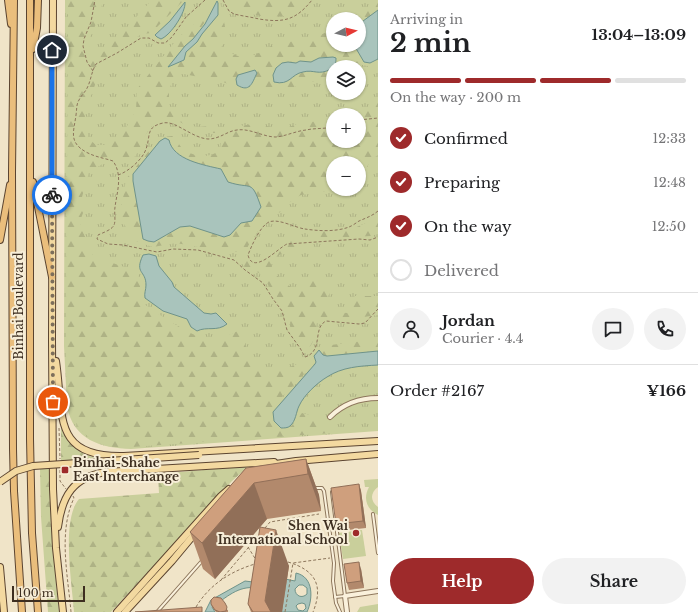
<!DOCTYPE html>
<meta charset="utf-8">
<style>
:root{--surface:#fff;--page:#f2f2f2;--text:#202124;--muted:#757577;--line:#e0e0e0;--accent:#9e2a2b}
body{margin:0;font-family:"Libre Baskerville",serif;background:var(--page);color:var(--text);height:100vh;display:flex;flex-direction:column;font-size:15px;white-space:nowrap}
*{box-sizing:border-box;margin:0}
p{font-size:13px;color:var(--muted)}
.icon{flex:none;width:22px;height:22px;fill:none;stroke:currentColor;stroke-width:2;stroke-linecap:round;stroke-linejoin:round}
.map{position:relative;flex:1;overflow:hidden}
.side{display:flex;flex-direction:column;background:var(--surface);width:320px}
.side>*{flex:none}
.needle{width:26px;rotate:83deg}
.buttons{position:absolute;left:326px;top:12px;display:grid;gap:8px}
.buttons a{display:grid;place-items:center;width:40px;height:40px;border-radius:50%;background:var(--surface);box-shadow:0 1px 3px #0004;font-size:20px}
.scale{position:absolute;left:12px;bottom:10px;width:73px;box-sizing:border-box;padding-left:4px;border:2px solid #3d2e20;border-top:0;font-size:11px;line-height:14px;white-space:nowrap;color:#3d2e20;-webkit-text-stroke:3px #f7eed8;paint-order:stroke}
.pin{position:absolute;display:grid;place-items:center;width:34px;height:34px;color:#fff;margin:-17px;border:2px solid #fff;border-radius:50%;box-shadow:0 1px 4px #0007}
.courier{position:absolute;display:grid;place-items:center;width:40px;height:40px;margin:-20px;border:3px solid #1a73e8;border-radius:50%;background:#fff;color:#222;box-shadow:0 1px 5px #0007}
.summary em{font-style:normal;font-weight:700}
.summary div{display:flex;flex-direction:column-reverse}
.summary{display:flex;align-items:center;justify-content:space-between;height:68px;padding:0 12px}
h1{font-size:26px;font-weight:700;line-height:30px}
.bar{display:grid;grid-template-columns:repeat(4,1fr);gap:6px 4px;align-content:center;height:48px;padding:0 12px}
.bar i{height:5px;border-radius:3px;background:var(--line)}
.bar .current{background:var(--accent)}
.bar p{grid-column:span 4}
.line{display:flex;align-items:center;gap:10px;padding:0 12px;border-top:1px solid var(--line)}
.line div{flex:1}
.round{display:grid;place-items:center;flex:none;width:42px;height:42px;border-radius:21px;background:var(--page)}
ol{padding:0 12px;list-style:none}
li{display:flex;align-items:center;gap:12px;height:44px}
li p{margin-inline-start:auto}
li .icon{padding:4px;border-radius:50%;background:var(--accent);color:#fff;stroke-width:4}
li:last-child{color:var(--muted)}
li i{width:22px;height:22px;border:2px solid var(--line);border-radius:50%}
.primary-button{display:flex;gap:8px;margin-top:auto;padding:8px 12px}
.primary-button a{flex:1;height:46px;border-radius:24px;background:var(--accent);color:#fff;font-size:16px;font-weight:700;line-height:46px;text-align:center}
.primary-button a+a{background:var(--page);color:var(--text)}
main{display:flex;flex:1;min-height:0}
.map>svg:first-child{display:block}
.grass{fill:url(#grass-tufts);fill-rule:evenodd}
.forest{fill:url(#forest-firs);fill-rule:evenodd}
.pitch{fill:#c9cf9b}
.water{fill:#a9c4bc;stroke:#6f938a;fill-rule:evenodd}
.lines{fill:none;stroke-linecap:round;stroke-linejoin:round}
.service-casing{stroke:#8d765c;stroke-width:4}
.minor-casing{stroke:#8d765c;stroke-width:6}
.primary-casing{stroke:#5b4430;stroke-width:8}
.trunk-casing{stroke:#5b4430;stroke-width:8}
.path{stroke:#8d765c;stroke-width:1;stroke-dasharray:3 2;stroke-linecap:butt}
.service{stroke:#faf1dc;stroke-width:2}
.minor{stroke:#faf1dc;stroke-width:4}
.primary{stroke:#f3d9a0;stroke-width:6}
.trunk{stroke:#eabe7c;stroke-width:6}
.primary-bridge-casing{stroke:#5b4430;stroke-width:8;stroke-linecap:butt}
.primary-bridge{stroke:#f3d9a0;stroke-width:6}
.wall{fill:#b2896c}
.shaded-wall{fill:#916f58}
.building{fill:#cf9f7d;stroke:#916f58}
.done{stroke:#7c6e5b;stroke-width:4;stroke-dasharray:0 7.2}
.route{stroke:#1a73e8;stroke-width:5}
.poi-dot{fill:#9e2a2b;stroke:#f7eed8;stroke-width:1.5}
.labels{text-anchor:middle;stroke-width:4;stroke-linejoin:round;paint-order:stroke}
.street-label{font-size:12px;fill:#3d2e20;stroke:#f7eed8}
.poi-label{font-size:12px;font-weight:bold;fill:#3d2e20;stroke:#f7eed8;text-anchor:start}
</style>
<main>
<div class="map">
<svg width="378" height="612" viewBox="0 0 378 612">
<defs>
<pattern id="grass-tufts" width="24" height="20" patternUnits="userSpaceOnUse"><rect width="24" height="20" fill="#c9cf9b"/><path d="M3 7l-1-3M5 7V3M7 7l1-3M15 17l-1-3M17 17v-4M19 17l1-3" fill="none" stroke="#aeb285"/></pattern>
<pattern id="forest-firs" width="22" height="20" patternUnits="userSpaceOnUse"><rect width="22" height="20" fill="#c9cf9b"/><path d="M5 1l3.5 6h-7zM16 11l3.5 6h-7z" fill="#aeb285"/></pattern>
</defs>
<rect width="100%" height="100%" fill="#f0e4c8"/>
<path class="grass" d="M65,0h313v431l-247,18c-30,-1 -58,-9 -64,-43l-3,-60zM333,19h26v26h-26zM333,67h26v26h-26zM333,115h26v26h-26zM333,163h26v26h-26z"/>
<g class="forest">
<path d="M68,0h35l-4,17 -11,25 3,11 5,3c11,-2 45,-46 56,-56h32l-33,33 -9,1 -5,3 -38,37 -11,30 -4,16v8l5,11 7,6h9l17,-10 14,-25 1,-21 41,-51 26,-23 4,-9 4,-6h8v1l6,31 -4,12 1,7 4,2h4l9,4h11l24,-13 39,-6 19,-9v16h21l10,17 6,1 8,-4v1l-10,6 -12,-2 -8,3h-14l-15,-9 -7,4 -12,-1 -4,2 -8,-1 -12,6 -3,7 1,7 7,2 8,-4 14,-8h21l9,-5v8l-12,6 -12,1 -23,8h-26l-19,3 -15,-10 -7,-2 -35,-7h-5l-6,7 -4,8v15l2,7 4,5 15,10 8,1 15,-1 12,2 29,-4 23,4 12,-1 8,-3 27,-4 9,1v20h26v-25l10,-7 9,-10v56l-5,3 -14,20v-15h-26v26h8l-40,6 -11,7 -8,9 -17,10 -21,31h-18l-50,-9 -23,4 -13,-4 -4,-2 -9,-12 -7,-12 6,-38 31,-38 6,-4 9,-1c5,3 6,8 10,12 10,9 28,11 38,2l1,-7 -3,-10h-20l-26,-16 -17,5 -12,16 -1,6 -6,11 -5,6 -6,2 -7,-6h-4l-25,15 -7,25 1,16 -3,8 1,6 12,29 45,16 4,28 1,3c10,8 51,35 62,35 7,0 15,-1 22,-3 5,-1 9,-4 15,-5 5,8 2,19 7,27 7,12 28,13 40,10 7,-1 11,-6 18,-5l2,3v4l-31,32 -7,11c-1,17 12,22 24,11 4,-3 4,-7 7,-10l28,7 2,13 -200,14c-9,0 -20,1 -28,-2 -41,-14 -37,-59 -38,-94zM218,3v12l-16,19 -5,8 -11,10 -3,8 -15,7 17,-21 8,-7zM169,140c4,20 35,25 52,29l7,13 3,1 10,40 -11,12 -6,2 -34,-11 -10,1 -20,13 -17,-1 -10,-58v-7z"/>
<path d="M227,0h81l-21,16 -22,1 -26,-6z"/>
<path d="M377,0h1v10l-19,14v-5h-7z"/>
<path d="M378,209v25l-8,2 -61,4 -2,-8 43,-2 20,-9z"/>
<path d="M300,240l3,6c-12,1 -25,7 -32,18 1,10 22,30 33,24 5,-2 7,-8 12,-11l8,2 6,14 -7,10 1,6 4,3 20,1 7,-17h23v19l-29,4 -9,-2 -22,3c-4,8 -2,26 -12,29l-15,-16 -1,-11 -5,-14 -21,-29 -5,-6 -14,-6 -5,-6 2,-3 8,-1 8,4 26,-20z"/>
<path d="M378,339v12l-51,5 -4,-1 -4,-5 12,-5z"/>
<path d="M61,428c9,18 20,27 39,31l-39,4z"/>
<path d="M249,466l-17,15 -121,131h-37c-2,-28 -13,-92 5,-113l80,-6 -1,-19z"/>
<path d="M51,468l3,92 5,52h-11l-7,-95 -1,-48z"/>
</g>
<g class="pitch">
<path d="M378,479v8c-8,6 -8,14 0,20v8c-12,-6 -15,-17 -9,-28h-4l-1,-7z"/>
<path d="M362,530l4,26 -23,3 -4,-26z"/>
<path d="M378,604v8h-21l3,-5z"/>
</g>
<g class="water">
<path d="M217,1l1,2v12l-16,19 -5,8 -11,10 -2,8 -16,7 17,-21 8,-7 12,-15z"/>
<path d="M185,2c1,10 -14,33 -24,37l-4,-2 -2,-2 15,-14z"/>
<path d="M378,10v49l-8,4 -6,-1 -10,-17h5v-21z"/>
<path d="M333,57l3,1c0,6 -1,8 -5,11 -13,7 -17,0 -28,3 -12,2 -13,14 -29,10l-1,-7 3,-7 6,-5 6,-1 8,1 4,-2 11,1 8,-4z"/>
<path d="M255,70l2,3c-5,10 -7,20 -20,12l-1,-6 2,-4z"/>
<path d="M165,138l4,2c4,20 35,25 52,29l7,13c24,8 23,-4 33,25l-9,14 -11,2 -11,12 -6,2 -34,-11 -10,1 -26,15 -6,-1 -5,-2 -10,-58v-7l27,-33z"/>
<path d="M149,254l7,2 3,10 13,16 2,5 30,26 7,1 5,-1 11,11c-10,8 -20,2 -30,7l-6,-4 -4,-8 -24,-8 -18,-13c-1,-5 1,-8 1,-13 0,-15 -12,-11 -3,-30z"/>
<path d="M319,350l4,5 4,1 51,-5v14c-18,1 -36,2 -51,12 -10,6 -23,18 -28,29 -3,6 -3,15 -9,20 -2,2 -6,2 -9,2l-7,-7 -1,-9 42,-48 1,-2 -2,-6z"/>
<path d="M296,573c18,4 17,26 11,39h-45l-5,-24c-19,-3 -31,10 -45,19l3,5h-10l6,-12 34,-19 8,1 17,-6 25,5zM299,585h4l4,3v6c-5,5 -12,2 -12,-5zM302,603l3,1 1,4 -3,3 -5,-1 -2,-4 2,-2z"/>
</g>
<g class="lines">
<defs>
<g id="service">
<path d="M314,488h8l2,3 10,72 -1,18 3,22 4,9"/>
<path d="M332,492l13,104 -10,1"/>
<path d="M373,514l5,39"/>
<path d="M157,612l44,-50"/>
</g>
<g id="minor">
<path d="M330,417c13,-13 30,-19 48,-19"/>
<path d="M347,612l-2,-16 33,-5"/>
</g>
<g id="primary">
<path d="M53,0l-1,340 1,149 3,59 7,64"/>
<path d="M56,361c8,53 -5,97 68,95l254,-15"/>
<path d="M269,465l27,-4 82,-7"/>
<path d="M58,527c4,-31 15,-50 48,-55l168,-10"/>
<path d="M0,567l4,45"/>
<path d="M117,612l104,-116 8,-7"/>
<path d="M125,612l47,-51 25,-30"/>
</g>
<g id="trunk">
<path d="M8,0l3,24"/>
<path d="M14,0l-2,172 1,277 1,42 8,121"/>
<path d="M30,0v439l2,94 6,79"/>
<path d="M33,49l4,-21 1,-28"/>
<path d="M33,182l19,95"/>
<path d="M0,240l10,-55"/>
</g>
</defs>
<use href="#service" class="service-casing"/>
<use href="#minor" class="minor-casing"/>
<use href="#primary" class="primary-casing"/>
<use href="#trunk" class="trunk-casing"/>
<g class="path">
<path d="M205,0l-19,17 -14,20 -7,6h-7l-9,-5h-8l-24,15 -21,11c-5,8 -5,18 -10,26 -2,3 -5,6 -7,10 -3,5 -2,9 -3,15 -2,16 -8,27 10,37 9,5 18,6 27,9 10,14 4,31 2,46 -1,5 1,14 -1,18 -2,5 -12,8 -16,10l-1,4 11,5 15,1 34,7 16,-3 25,1 36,10 11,10 18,13 10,16 9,12 5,19 13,18 5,9c19,-6 7,-29 21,-36l33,3 6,-1 13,-14"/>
<path d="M223,0l6,11 5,3c8,2 17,3 25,5 25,4 37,1 53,-19"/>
<path d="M93,71l-6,-9 -4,-16 1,-7 7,-17 4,-22"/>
<path d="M359,120l19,-2"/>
<path d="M118,175c10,-3 25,-16 28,-26 5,-13 -1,-22 17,-26 12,-3 29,15 45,16 12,0 19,-8 29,-9 13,-2 26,7 39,7 10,-1 20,-6 30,-7 9,-2 18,-1 27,-3"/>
<path d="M378,211c-6,5 -12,7 -19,10 -3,2 -7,5 -10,6 -13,5 -31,4 -44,2 -9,-1 -27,-11 -36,-7 -9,4 -18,25 -21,33 5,21 30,-7 39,-11l72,-5 11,1 8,-3"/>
<path d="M59,428l1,31"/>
<path d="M60,470v11l6,8"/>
<path d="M265,528l5,-6 49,-8"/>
<path d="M248,547l8,13"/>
<path d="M288,562c27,8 36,23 25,50"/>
<path d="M221,580l38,-45"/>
<path d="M196,607c13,-22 35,-36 59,-43"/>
<path d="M71,612c-3,-36 -13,-80 3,-114l-1,-2"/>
<path d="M285,612l8,-49 37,-5"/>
</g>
<use href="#service" class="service"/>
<use href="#minor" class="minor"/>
<use href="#primary" class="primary"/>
<use href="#trunk" class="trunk"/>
<defs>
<path id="primary-bridge" d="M0,482l16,-11 17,-5 166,-11"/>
</defs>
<use href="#primary-bridge" class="primary-bridge-casing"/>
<use href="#primary-bridge" class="primary-bridge"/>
</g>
<g class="wall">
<path d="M306,459l13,36 2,16 -54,8 -7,8 29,39 -7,46h-31l-3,-8 12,-77 -45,52 -12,-10 -13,-37 56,-64z"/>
<path d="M359,484l2,7 5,37 -27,3 -3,-7z"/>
<path d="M361,569l3,19 -15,2 -2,-7z"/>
<path d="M211,604l17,6v2h-12l-4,-5z"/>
</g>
<g class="shaded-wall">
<path d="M306,459l13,36 2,16 -13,-37z"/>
<path d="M254,483l13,36 -52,60 -13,-36z"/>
<path d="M359,484l2,7 5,37 -3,-7z"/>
<path d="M276,530l13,36 -7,46h-13l-4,-11z"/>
<path d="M359,562l2,7 3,19 -3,-7z"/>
</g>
<g class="building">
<path d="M306,459l2,15 -54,9 -52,60 -12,-11 56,-64z"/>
<path d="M359,484l4,37 -27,3 -5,-36z"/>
<path d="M260,527l16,3 -11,71 6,11h-18l-5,-8z"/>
<path d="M359,562l2,19 -14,2 -3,-19z"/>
<path d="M214,597l7,1 4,5 2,4 -1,4 -6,1 -5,-2 -4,-6v-4z"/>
<path d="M202,607v5h-67z"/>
</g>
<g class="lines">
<path class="done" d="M52,195l1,207"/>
<path class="route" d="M52,195v-145"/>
</g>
<g class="poi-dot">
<rect x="61" y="466" width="8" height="8" rx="2"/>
<circle cx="356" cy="533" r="4"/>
</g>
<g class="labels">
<g class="street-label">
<text transform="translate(19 306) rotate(-90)" y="4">Binhai Boulevard</text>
</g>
<g class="poi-label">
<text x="73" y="467">Binhai-Shahe<tspan x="73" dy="14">East Interchange</tspan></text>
<text x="348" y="530" text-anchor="end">Shen Wai<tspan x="348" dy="14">International School</tspan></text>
</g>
</g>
</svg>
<div class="buttons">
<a><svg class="needle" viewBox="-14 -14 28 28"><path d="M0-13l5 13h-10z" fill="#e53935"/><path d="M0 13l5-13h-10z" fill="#757577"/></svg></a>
<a><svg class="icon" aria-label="layers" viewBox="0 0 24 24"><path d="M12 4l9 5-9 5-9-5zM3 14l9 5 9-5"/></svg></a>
<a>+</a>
<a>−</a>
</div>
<div class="scale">100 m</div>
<div class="pin" style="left:53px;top:402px;background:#ea580c"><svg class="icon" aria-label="bag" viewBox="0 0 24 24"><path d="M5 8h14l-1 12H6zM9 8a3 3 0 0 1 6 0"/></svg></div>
<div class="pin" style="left:52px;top:50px;background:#1f2937"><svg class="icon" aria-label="home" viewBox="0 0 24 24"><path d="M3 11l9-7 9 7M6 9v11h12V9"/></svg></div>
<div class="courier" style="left:52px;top:195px"><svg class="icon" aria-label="bike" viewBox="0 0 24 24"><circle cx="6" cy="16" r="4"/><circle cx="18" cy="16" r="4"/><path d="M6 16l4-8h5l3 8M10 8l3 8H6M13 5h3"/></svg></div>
</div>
<section class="side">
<div class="summary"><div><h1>2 min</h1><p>Arriving in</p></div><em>13:04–13:09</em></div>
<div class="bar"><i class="current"></i><i class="current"></i><i class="current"></i><i></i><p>On the way · 200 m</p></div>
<ol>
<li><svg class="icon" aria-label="check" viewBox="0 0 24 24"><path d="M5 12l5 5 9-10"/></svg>Confirmed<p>12:33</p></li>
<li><svg class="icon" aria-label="check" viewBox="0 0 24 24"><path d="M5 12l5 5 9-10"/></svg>Preparing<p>12:48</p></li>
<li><svg class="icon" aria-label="check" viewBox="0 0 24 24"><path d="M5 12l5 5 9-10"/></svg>On the way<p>12:50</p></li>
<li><i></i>Delivered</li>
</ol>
<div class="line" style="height:72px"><a class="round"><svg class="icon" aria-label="person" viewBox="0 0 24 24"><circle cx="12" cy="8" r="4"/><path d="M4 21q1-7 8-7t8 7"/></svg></a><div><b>Jordan</b><p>Courier · 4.4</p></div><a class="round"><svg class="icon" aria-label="chat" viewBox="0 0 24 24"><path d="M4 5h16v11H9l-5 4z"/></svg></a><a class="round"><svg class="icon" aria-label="phone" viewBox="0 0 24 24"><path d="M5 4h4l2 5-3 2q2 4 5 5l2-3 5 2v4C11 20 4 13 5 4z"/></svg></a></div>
<div class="line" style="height:52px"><div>Order #2167</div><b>¥166</b></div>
<div class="primary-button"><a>Help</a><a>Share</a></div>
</section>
</main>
